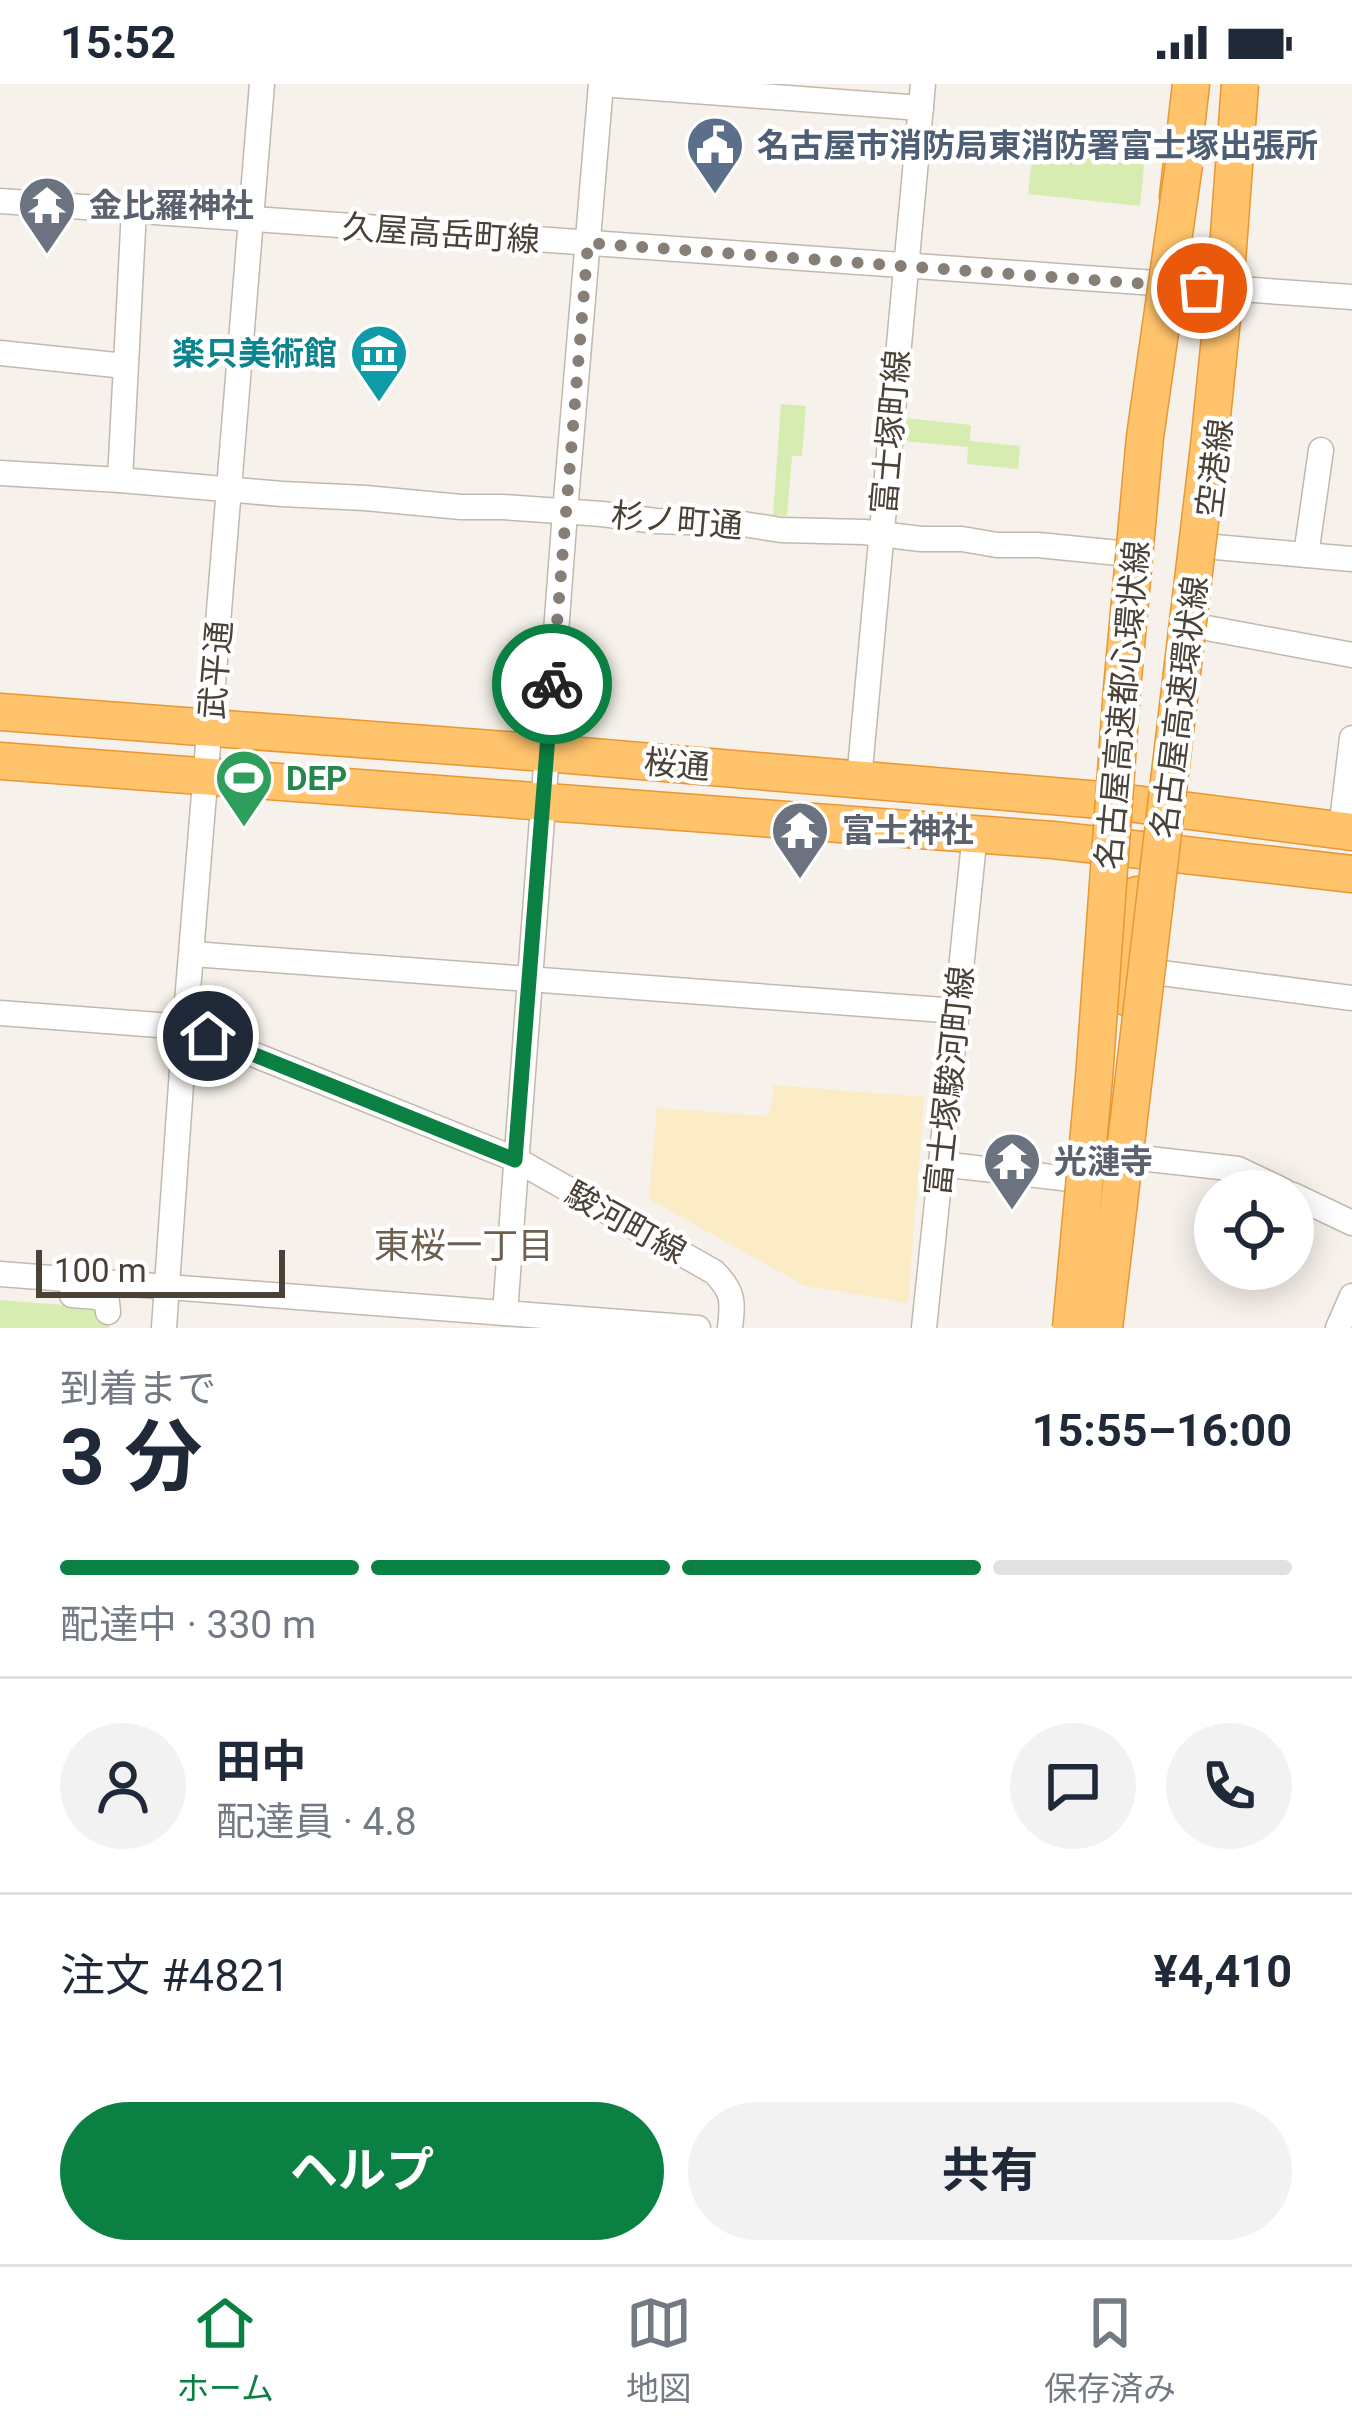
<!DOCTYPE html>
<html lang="ja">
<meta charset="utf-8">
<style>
:root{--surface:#fff;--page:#f2f2f3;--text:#1f2937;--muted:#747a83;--line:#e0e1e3;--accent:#0b8043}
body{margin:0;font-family:Roboto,"Noto Sans JP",sans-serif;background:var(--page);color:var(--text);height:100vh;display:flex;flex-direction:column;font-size:45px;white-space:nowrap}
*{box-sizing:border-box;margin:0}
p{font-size:39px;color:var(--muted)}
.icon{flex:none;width:66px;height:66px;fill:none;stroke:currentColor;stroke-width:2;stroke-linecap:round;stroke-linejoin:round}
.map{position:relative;height:1244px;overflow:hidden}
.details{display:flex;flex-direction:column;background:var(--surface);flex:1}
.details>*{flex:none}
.fabs{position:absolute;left:1194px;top:1086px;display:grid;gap:24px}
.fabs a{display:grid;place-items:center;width:120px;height:120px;border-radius:50%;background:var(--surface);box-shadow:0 6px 30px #0003;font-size:60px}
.scale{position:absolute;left:36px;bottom:30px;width:249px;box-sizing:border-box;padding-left:12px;border:6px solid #4b4237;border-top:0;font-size:33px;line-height:42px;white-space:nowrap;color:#4b4237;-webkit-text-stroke:9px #fff;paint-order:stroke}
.pin{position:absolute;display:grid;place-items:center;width:102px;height:102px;color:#fff;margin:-51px;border:6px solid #fff;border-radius:50%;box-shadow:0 3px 12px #0007}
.courier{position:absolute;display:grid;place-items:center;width:120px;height:120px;margin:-60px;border:9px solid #0b8043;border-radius:50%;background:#fff;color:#222;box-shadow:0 3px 15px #0007}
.headline em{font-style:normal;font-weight:700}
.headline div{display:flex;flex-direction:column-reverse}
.headline{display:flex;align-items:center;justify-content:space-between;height:204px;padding:0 60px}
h1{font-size:78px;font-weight:700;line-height:90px}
.bar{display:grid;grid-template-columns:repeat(4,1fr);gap:18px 12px;align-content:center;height:144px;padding:0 60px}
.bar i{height:15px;border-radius:9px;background:var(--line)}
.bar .current{background:var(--accent)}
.bar p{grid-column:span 4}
.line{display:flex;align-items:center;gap:30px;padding:0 60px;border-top:3px solid var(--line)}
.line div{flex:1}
.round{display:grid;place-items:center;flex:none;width:126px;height:126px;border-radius:63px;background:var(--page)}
.cta{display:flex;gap:24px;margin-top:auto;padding:24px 60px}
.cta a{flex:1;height:138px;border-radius:72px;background:var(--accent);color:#fff;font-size:48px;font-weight:700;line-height:138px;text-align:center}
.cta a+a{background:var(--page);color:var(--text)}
.status{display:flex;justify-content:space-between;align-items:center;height:84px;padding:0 60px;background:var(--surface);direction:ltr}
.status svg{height:33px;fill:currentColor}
.menu{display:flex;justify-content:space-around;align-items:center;height:168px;border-top:3px solid var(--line);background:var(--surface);font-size:33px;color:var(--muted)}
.menu a{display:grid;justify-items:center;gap:6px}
.menu .current{color:var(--accent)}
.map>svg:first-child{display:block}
.green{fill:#d6ecb1}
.sand{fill:#fbecc5}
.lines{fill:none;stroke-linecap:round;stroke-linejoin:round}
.minor-casing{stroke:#c2b9ac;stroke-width:27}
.highway-casing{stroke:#e89732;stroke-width:39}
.minor{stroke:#fff;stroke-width:24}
.highway{stroke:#ffc36c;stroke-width:36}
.highway-bridge-casing{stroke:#e89732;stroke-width:39;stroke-linecap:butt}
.highway-bridge{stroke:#ffc36c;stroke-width:36}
.done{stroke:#877f76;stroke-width:12;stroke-dasharray:0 21.6}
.route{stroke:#0b8043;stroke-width:15}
.labels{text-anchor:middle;stroke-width:9;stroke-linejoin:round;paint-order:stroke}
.service-label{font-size:33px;font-weight:bold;fill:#4e5e75;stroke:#fff;text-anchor:start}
.worship-label{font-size:33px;font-weight:bold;fill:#5b616d;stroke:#fff;text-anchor:start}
.street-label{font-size:33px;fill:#4b4237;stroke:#fff}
.culture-label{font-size:33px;font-weight:bold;fill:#0d838f;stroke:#fff;text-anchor:end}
.leisure-label{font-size:33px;font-weight:bold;fill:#27864d;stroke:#fff;text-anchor:start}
.neighbourhood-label{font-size:36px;fill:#6e5f4e;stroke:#fff}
</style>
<div class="status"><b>15:52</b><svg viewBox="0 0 49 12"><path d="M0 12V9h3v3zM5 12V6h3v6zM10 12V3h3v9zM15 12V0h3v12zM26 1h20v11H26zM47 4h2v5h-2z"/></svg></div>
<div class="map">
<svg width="1352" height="1244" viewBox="0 0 1352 1244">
<rect width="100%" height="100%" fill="#f6f1ea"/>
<g class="green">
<path d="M1035,50l111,12 -6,60 -112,-12z"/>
<path d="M781,320l25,2 -4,50h-10l-5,60 -14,-1z"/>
<path d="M906,334l65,7 -1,16 50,5 -2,23 -51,-5 1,-17 -65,-6z"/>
<path d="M0,1216l111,9 -2,19h-109z"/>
</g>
<path class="sand" d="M774,1001l150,12 -16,206 -103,-17 -156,-87 8,-91 112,8z"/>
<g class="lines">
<defs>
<g id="minor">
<path d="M601,0l320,24"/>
<path d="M0,117l1352,96"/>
<path d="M0,269l125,13"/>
<path d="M0,389l120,7 162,14 83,4 96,9h42l99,7 54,7 87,3 38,6 83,2 57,7h41l35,6h41l101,10"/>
<path d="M120,396l14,-270"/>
<path d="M1204,462l148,13"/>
<path d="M1306,471l15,-105"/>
<path d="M1196,542l156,29"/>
<path d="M859,696l64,-696"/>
<path d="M1341,746l11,-92"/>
<path d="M193,870l764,57"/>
<path d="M1154,888l198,26"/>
<path d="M0,929l185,14 330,132 199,113c20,20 19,29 16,56"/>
<path d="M1131,1073l107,12 46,22"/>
<path d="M941,1080l129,15"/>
<path d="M1293,1111l59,28"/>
<path d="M0,1190l698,54"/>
<path d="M72,1211l25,2 10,5 1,10"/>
<path d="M505,1229l60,-801 36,-428"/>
<path d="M164,1244l21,-301 77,-943"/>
<path d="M924,1244l51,-495"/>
<path d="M1338,1244l14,-32"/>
</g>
<g id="highway">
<path d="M1178,113l13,-113"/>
<path d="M0,628l546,41 566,48 240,31"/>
<path d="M0,677l1053,79 299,34"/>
<path d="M1126,913l11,-102"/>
</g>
</defs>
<use href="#minor" class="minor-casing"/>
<use href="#highway" class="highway-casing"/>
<use href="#minor" class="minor"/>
<use href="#highway" class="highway"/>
<defs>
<g id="highway-bridge">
<path d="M1071,1244l23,-250 28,-389 23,-252 39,-273"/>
<path d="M1104,1244l105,-882 16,-157 15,-205"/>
</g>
</defs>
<use href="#highway-bridge" class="highway-bridge-casing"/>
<use href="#highway-bridge" class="highway-bridge"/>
</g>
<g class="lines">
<path class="done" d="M552,600l36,-441 614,45"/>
<path class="route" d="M208,952l307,124 37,-476"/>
</g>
<defs>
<symbol id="civic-pin" viewBox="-11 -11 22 30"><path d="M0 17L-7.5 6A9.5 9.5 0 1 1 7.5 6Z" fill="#5c6f8a" stroke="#fff"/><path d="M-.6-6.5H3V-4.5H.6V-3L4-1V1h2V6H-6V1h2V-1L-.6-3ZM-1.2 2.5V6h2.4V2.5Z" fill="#fff"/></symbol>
<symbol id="temple-pin" viewBox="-11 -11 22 30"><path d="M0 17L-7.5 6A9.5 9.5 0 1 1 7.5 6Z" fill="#6b7280" stroke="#fff"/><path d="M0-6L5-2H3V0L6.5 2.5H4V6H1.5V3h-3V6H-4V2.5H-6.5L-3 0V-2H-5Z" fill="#fff"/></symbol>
<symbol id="museum-pin" viewBox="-11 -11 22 30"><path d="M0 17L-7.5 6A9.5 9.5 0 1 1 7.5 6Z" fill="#0f9aa8" stroke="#fff"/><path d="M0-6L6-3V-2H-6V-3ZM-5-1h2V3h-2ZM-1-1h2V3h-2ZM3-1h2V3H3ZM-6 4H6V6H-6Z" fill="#fff"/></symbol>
<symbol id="stadium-pin" viewBox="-11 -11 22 30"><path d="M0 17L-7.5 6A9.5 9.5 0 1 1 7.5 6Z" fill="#2e9e5b" stroke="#fff"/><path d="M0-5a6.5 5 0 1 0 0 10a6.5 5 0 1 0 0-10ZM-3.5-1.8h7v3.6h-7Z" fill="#fff"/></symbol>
</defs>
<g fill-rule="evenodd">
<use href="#civic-pin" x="682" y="28" width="66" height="90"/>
<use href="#temple-pin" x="14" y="88" width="66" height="90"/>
<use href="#museum-pin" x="346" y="236" width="66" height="90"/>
<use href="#stadium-pin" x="211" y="661" width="66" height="90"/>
<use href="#temple-pin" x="767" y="713" width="66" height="90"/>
<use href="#temple-pin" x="979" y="1044" width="66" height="90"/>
</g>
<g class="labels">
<g class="service-label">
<text x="757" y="73">名古屋市消防局東消防署富士塚出張所</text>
</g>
<g class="worship-label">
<text x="89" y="133">金比羅神社</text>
<text x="842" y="758">富士神社</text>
<text x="1054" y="1089">光漣寺</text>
</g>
<g class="street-label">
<text transform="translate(441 149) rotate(4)" y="12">久屋高岳町線</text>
<text transform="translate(890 348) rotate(-85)" y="12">富士塚町線</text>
<text transform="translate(1214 384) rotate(-83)" y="12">空港線</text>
<text transform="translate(677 436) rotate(5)" y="12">杉ノ町通</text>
<text transform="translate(215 586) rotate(-85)" y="12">武平通</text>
<text transform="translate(1122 621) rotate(-85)" y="12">名古屋高速都心環状線</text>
<text transform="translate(1179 623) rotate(-83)" y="12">名古屋高速環状線</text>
<text transform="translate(677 680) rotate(5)" y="12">桜通</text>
<text transform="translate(949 997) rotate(-84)" y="12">富士塚駿河町線</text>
<text transform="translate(626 1138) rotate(29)" y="12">駿河町線</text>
</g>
<g class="culture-label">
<text x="337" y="281">楽只美術館</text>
</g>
<g class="leisure-label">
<text x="286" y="706">DEP</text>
</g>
<g class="neighbourhood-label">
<text x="464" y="1174">東桜一丁目</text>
</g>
</g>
</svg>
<div class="fabs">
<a><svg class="icon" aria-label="locate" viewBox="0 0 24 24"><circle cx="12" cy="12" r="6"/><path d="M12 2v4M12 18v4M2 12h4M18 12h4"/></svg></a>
</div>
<div class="scale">100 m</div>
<div class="pin" style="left:1202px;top:204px;background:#ea580c"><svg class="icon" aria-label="bag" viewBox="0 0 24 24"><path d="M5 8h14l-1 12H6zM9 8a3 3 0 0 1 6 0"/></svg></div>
<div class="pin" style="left:208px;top:952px;background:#1f2937"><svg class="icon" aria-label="home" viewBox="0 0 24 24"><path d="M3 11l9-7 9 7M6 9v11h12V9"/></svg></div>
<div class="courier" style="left:552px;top:600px"><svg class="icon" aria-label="bike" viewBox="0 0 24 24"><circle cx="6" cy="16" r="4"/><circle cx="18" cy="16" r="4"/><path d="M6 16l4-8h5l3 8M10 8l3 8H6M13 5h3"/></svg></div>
</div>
<section class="details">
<div class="headline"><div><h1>3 分</h1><p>到着まで</p></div><em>15:55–16:00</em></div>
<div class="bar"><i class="current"></i><i class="current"></i><i class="current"></i><i></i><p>配達中 · 330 m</p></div>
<div class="line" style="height:216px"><a class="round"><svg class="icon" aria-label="person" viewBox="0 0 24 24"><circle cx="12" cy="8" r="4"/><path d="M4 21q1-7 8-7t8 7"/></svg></a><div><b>田中</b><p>配達員 · 4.8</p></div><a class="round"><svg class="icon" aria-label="chat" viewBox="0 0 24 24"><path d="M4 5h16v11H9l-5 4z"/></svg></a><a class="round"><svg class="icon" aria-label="phone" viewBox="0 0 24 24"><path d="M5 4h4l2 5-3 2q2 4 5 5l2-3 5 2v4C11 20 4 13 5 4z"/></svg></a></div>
<div class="line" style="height:156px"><div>注文 #4821</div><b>¥4,410</b></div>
<div class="cta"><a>ヘルプ</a><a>共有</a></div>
</section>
<nav class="menu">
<a class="current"><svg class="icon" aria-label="home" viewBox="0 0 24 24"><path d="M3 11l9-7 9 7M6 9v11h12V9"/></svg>ホーム</a>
<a><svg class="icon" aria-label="map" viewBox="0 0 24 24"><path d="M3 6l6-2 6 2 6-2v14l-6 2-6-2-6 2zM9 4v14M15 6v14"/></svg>地図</a>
<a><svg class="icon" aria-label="saved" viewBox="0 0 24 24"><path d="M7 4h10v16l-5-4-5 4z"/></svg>保存済み</a>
</nav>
